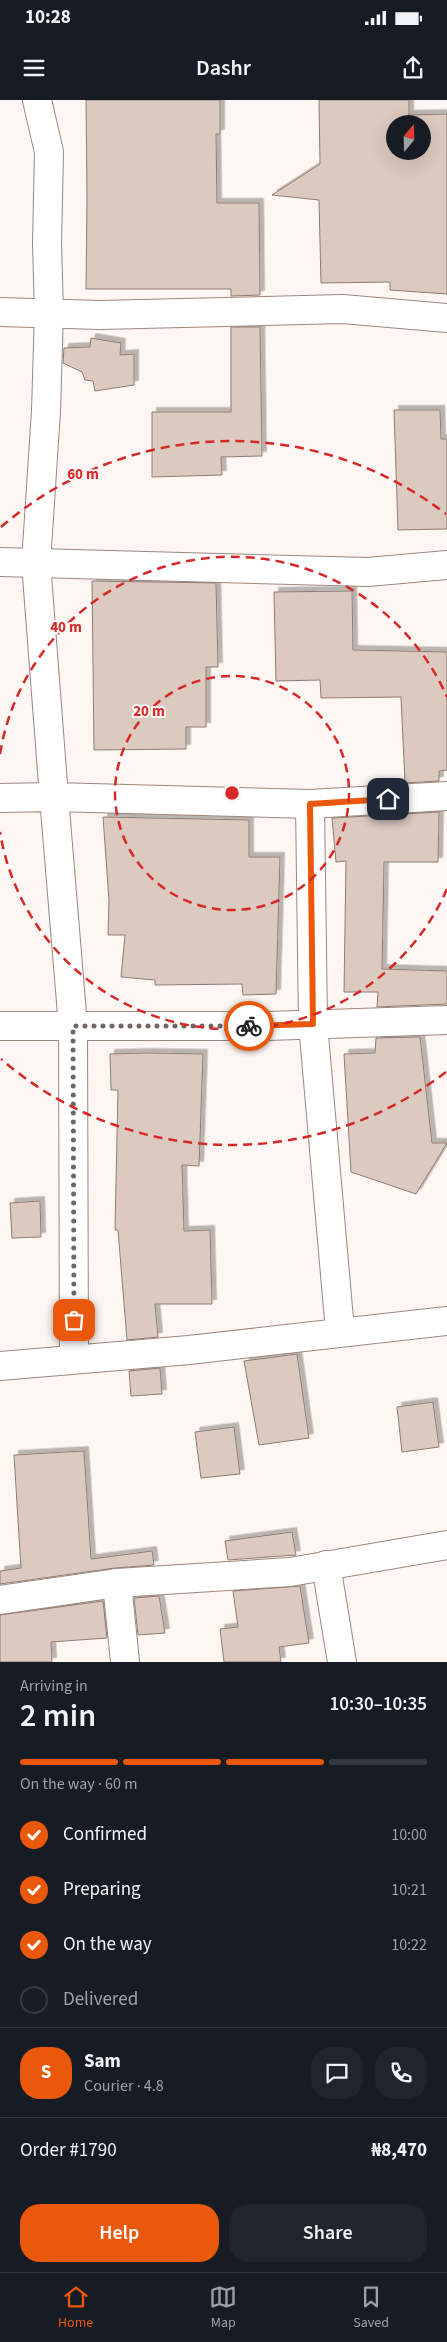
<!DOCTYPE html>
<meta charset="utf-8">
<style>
:root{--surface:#171b24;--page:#20242c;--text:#f1f3f6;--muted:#9ea1a6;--line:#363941;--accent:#ea580c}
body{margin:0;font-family:"Source Sans 3",sans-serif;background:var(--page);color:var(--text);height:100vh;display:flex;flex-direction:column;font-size:19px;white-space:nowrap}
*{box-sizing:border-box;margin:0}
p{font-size:16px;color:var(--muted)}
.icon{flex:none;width:28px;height:28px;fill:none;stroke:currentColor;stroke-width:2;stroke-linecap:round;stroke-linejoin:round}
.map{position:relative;height:1562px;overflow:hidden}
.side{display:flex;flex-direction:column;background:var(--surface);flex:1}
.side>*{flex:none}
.needle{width:32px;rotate:19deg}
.tools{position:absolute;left:386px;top:15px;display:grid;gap:10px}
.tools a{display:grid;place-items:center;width:45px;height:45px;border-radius:50%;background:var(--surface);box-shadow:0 5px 20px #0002;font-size:25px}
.pin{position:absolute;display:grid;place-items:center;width:42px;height:42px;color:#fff;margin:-21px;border-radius:10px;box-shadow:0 2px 8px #0006}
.courier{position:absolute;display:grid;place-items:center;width:50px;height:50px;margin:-25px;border:4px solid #ea580c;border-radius:50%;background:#fff;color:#222;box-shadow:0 1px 6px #0007}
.headline em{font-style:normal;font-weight:600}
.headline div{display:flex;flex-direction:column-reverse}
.headline{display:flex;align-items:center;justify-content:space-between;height:85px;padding:0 20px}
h1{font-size:32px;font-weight:600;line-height:38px}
.bar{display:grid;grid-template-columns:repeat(4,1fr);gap:8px 5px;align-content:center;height:60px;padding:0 20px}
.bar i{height:6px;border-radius:4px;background:var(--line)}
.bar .on{background:var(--accent)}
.bar p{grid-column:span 4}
.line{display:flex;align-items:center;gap:12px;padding:0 20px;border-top:1px solid var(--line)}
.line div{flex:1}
.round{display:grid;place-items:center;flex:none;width:52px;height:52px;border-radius:20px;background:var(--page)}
ol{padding:0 20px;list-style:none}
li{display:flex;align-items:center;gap:15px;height:55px}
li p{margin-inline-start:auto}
li .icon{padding:5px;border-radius:50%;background:var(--accent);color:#fff;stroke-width:4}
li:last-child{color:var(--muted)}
li i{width:28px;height:28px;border:2px solid var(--line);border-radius:50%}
.cta{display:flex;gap:10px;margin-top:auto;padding:10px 20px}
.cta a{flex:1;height:58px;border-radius:20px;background:var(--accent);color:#fff;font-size:20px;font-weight:600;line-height:58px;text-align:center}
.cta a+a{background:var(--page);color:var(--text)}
.status{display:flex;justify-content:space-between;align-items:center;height:35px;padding:0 25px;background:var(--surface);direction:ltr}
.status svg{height:14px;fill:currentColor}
header{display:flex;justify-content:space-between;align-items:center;height:65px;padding:0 20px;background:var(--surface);font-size:22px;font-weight:600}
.menu{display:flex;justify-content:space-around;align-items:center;height:70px;border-top:1px solid var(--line);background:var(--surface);font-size:14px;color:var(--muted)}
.menu a{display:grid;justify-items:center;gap:2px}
.menu .on{color:var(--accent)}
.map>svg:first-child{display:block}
.building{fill:#dcc9bf;stroke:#8e7c73;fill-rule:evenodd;filter:url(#shadow)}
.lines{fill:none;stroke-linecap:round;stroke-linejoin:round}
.minor-casing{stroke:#9a887f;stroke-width:30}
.minor{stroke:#fff;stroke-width:28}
.done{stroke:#6e6763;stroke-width:5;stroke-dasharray:0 9}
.route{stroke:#ea580c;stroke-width:6}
.ring{fill:none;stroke:#d62828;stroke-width:2.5;stroke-dasharray:9 6}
.centre{fill:#d62828;stroke:#fef6f2;stroke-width:2.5}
.ring-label{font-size:15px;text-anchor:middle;font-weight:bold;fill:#d62828;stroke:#fef6f2;stroke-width:4;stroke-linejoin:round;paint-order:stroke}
</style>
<div class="status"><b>10:28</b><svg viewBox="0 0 49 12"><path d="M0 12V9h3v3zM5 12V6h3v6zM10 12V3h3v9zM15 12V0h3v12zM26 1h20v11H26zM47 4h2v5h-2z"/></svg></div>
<header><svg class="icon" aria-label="menu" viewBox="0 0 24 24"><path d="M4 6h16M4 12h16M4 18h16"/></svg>Dashr<svg class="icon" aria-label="share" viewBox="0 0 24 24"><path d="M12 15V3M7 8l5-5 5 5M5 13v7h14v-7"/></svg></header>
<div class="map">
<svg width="447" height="1562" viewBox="0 0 447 1562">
<defs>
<filter id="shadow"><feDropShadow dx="4.5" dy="-4.5" stdDeviation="0" flood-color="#0004"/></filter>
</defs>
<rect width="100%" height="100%" fill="#fef6f2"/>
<g class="building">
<path d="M86,0h134v34h-4l1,69h42l1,92 -29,1v-7h-145l1,-90z"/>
<path d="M319,0h90v15l38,-1v180l-57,-4v-8l-69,1 -2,-83 -47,-5 48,-31zM395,24h27v27h-27z"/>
<path d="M231,227h29l2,129 -41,1 1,18 -70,2v-65h79z"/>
<path d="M91,238l30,5 -1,12 14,-1v31l-39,6 -2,-10 -8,-1 -3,-8 -19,-9 1,-15 26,-1z"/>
<path d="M394,310h46l1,29h6v90l-49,1z"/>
<path d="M92,481l124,2 2,84h-12v60h-20v22l-92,1z"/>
<path d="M352,491l1,59 94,2v118l-8,1v10l-34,2 -4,-86 -80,1 -1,-18 -44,1 -2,-89z"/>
<path d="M439,712l-1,50h-54l-2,107 65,2v33l-70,3 1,-15h-34l2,-131 -10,1 -4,-44z"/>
<path d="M103,717l146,3v37h31l-4,137 -33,1 -1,-11 -87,1v-5l-34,-3 4,-42h-17l1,-35z"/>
<path d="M420,937l12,106h15l-31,51 -65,-22 -7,-118 31,-1 1,-15z"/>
<path d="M148,953l55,1 -4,112 -17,-1 2,66 26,-1 2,74h-57l3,33 -31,3 -9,-110h-3l3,-140h-7l-1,-36z"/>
<path d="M40,1101l1,36 -29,1 -2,-35z"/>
<path d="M297,1254l12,84 -50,7 -15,-84z"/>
<path d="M160,1268l2,26 -31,2 -2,-25z"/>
<path d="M433,1302l6,45 -37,5 -5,-45z"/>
<path d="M234,1327l6,47 -39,4 -6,-46z"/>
<path d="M84,1351l7,108 61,-8 2,14 -39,3 -115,16v-13l21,-3 -7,-113z"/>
<path d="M292,1432l4,23 -68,5 -3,-19z"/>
<path d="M300,1486l9,57 -30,4 2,15h-57l-4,-33 18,-2 -5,-36z"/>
<path d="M159,1496l6,37 -27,2 -4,-37z"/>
<path d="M103,1501l4,37 -56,4 1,20h-52v-47z"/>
</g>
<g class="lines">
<defs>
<g id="minor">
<path d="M37,0l12,52 -2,92 2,68 -3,99 -10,152 18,234 256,7 137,-8"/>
<path d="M0,212l100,3 243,-6 104,9"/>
<path d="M0,462l368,10 79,-7"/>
<path d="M0,698l54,-1 19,229 1,333"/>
<path d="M310,704l3,220 27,307"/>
<path d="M0,926h268l179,-6"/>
<path d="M0,1266l189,-16 258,-29"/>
<path d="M326,1465l16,97"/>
<path d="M117,1483l8,79"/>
<path d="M0,1500l117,-17 173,-11 157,-27"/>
</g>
</defs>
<use href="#minor" class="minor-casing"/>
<use href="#minor" class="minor"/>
</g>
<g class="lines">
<path class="done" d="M74,1220l-1,-294h176"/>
<path class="route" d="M249,926l64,-2 -3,-220 78,-5"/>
</g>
<g class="ring">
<circle cx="232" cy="693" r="117"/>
<path d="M447 789A235 235 0 0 1 0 732M0 654A235 235 0 0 1 447 597"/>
<path d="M446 972A352 352 0 0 1 1 959M1 427A352 352 0 0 1 446 414"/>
</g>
<circle cx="232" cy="693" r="8" class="centre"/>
<g class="ring-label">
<text x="83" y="379">60 m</text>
<text x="66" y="532">40 m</text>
<text x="149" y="616">20 m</text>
</g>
</svg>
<div class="tools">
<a><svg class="needle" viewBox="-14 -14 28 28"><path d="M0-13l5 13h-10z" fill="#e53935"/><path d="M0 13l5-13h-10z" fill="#9ea1a6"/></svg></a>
</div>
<div class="pin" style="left:74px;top:1220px;background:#ea580c"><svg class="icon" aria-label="bag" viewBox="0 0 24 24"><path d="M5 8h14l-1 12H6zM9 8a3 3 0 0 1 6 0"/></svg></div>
<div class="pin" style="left:388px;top:699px;background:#1f2937"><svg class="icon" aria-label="home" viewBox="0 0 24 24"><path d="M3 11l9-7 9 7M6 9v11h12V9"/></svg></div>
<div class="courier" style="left:249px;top:926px"><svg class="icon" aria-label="bike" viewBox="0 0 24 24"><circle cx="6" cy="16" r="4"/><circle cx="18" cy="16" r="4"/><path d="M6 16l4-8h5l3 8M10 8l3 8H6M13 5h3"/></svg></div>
</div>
<section class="side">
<div class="headline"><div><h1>2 min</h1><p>Arriving in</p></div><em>10:30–10:35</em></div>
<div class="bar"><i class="on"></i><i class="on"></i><i class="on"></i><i></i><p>On the way · 60 m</p></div>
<ol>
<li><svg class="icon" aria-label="check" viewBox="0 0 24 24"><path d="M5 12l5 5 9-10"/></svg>Confirmed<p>10:00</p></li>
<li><svg class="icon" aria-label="check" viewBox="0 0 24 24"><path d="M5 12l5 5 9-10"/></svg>Preparing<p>10:21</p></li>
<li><svg class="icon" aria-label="check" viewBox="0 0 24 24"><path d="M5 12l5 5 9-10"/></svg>On the way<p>10:22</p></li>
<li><i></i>Delivered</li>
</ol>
<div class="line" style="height:90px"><b class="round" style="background:var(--accent);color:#fff">S</b><div><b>Sam</b><p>Courier · 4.8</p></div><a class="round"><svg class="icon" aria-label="chat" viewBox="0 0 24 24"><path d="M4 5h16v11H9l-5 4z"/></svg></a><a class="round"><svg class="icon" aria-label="phone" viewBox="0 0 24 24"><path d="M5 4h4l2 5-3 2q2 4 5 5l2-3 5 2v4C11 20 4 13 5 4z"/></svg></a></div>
<div class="line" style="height:65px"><div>Order #1790</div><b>₦8,470</b></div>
<div class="cta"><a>Help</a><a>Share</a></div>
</section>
<nav class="menu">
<a class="on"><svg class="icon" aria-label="home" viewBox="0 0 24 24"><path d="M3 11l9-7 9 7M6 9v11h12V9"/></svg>Home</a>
<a><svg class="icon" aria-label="map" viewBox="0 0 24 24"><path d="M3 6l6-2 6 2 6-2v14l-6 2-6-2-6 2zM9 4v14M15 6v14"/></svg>Map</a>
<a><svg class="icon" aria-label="saved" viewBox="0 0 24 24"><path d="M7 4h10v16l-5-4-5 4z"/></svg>Saved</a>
</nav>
